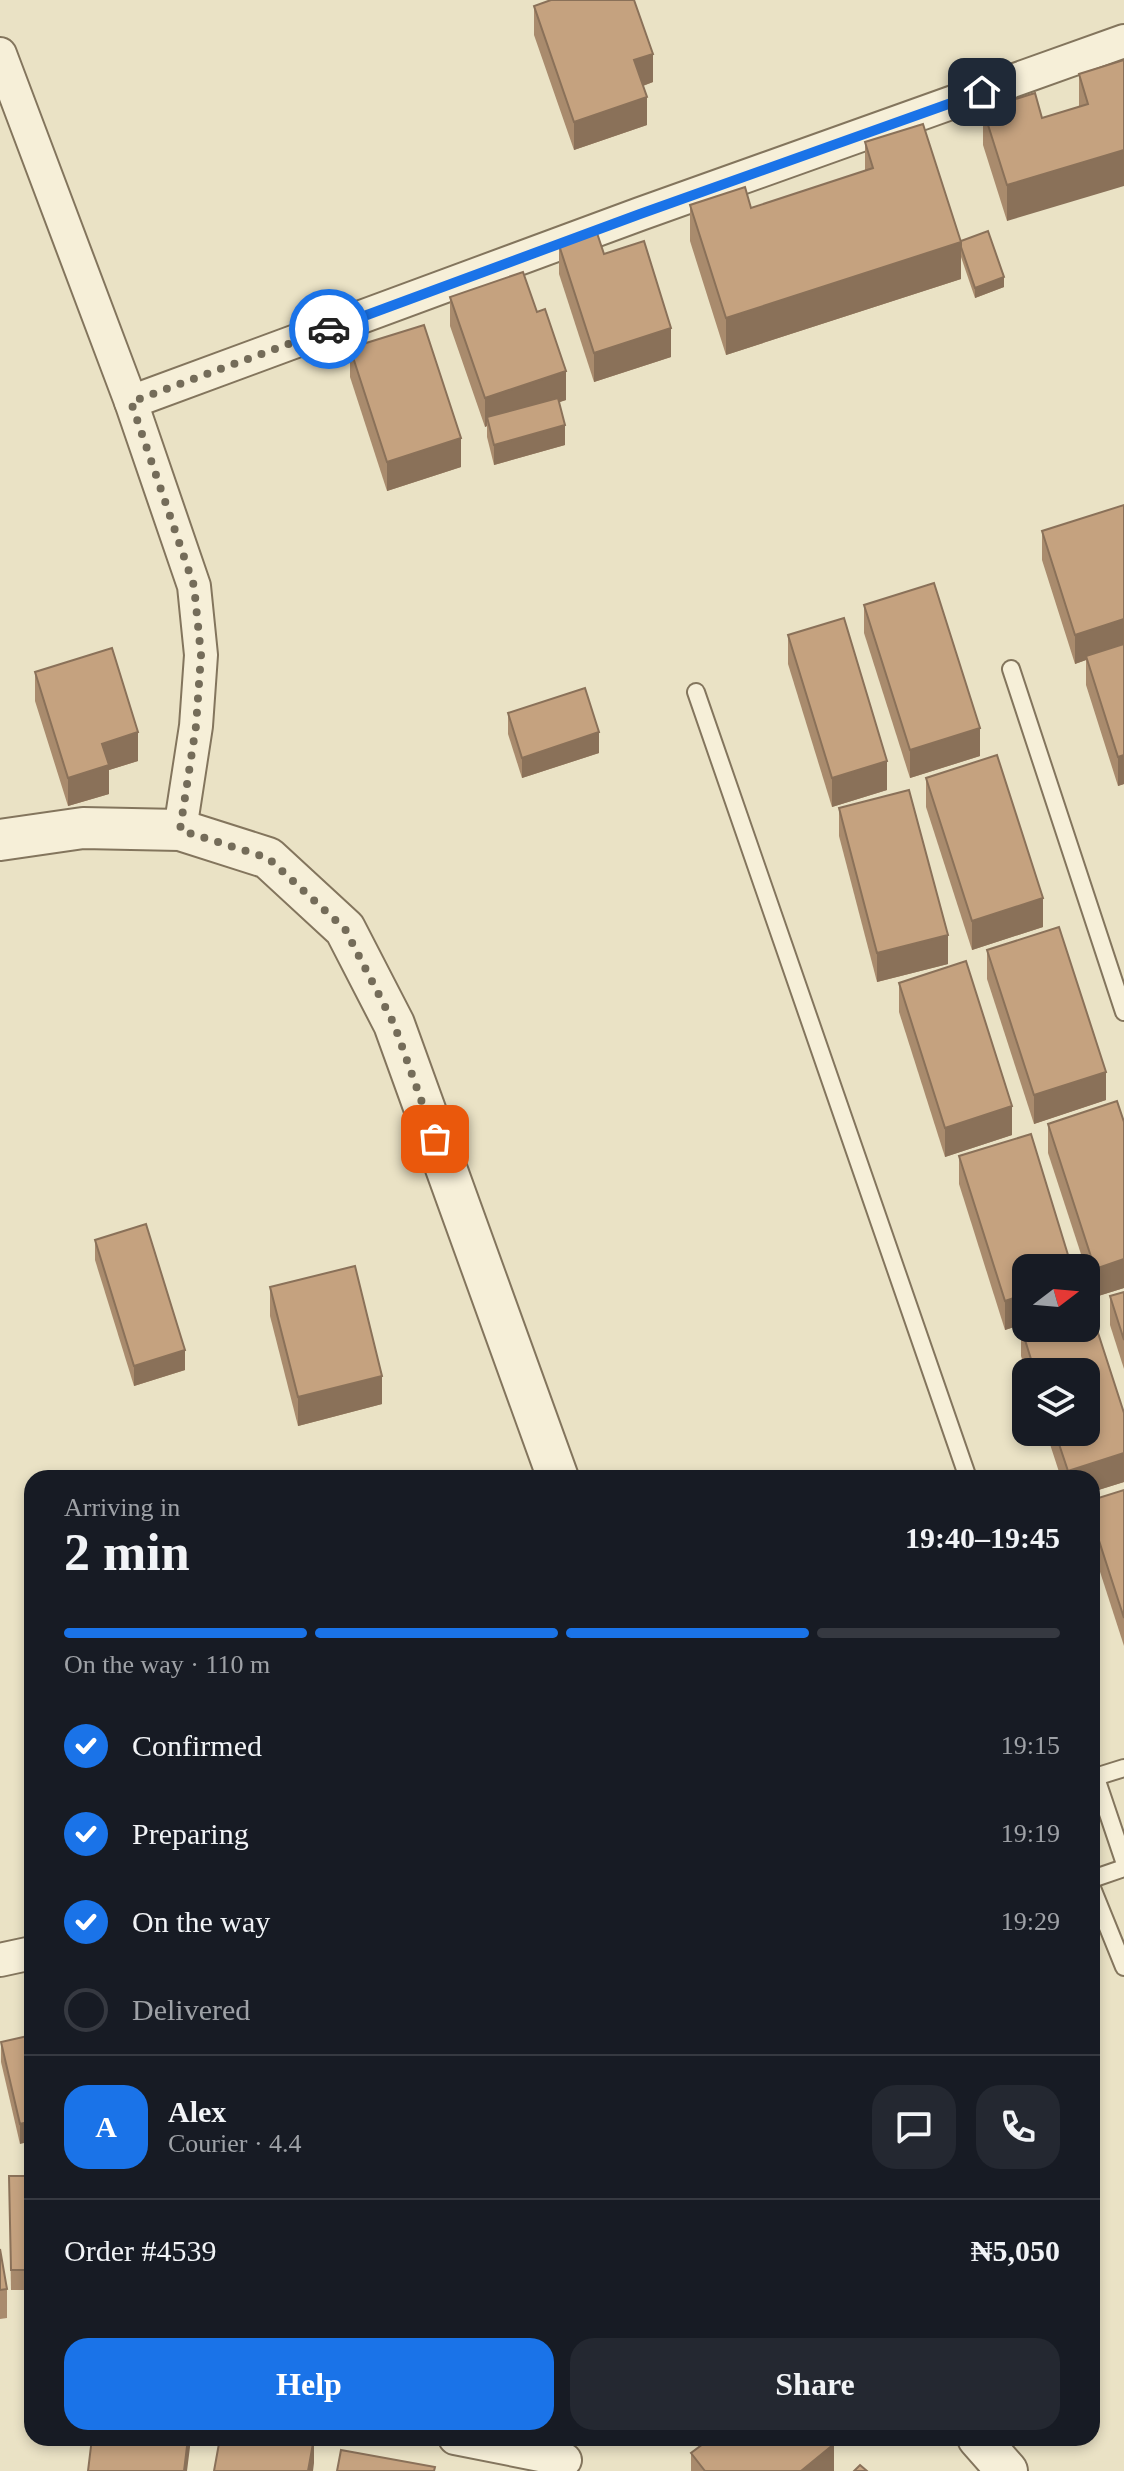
<!DOCTYPE html>
<meta charset="utf-8">
<style>
:root{--surface:#171b24;--page:#242831;--text:#f1f3f6;--muted:#9ea1a6;--line:#363941;--accent:#1a73e8}
body{margin:0;font-family:"Times New Roman",serif;background:var(--page);color:var(--text);height:100vh;display:flex;flex-direction:column;font-size:30px;white-space:nowrap}
*{box-sizing:border-box;margin:0}
p{font-size:26px;color:var(--muted)}
.icon{flex:none;width:44px;height:44px;fill:none;stroke:currentColor;stroke-width:2;stroke-linecap:round;stroke-linejoin:round}
.map{position:relative;flex:1;overflow:hidden}
.panel{position:absolute;left:24px;top:1470px;width:1076px;height:976px;display:flex;flex-direction:column;background:var(--surface);border-radius:24px;box-shadow:0 4px 12px #0003}
.panel>*{flex:none}
.needle{width:52px;rotate:74deg}
.controls{position:absolute;left:1012px;top:1254px;display:grid;gap:16px}
.controls a{display:grid;place-items:center;width:88px;height:88px;border-radius:16px;background:var(--surface);box-shadow:0 4px 12px #0003;font-size:40px}
.pin{position:absolute;display:grid;place-items:center;width:68px;height:68px;color:#fff;margin:-34px;border-radius:16px;box-shadow:0 4px 12px #0006}
.courier{position:absolute;display:grid;place-items:center;width:80px;height:80px;margin:-40px;border:6px solid #1a73e8;border-radius:50%;background:#fff;color:#222;box-shadow:0 2px 10px #0007}
.overview em{font-style:normal;font-weight:600}
.overview div{display:flex;flex-direction:column-reverse}
.overview{display:flex;align-items:center;justify-content:space-between;height:136px;padding:0 40px}
h1{font-size:52px;font-weight:600;line-height:60px}
.bar{display:grid;grid-template-columns:repeat(4,1fr);gap:12px 8px;align-content:center;height:96px;padding:0 40px}
.bar i{height:10px;border-radius:6px;background:var(--line)}
.bar .current{background:var(--accent)}
.bar p{grid-column:span 4}
.line{display:flex;align-items:center;gap:20px;padding:0 40px;border-top:2px solid var(--line)}
.line div{flex:1}
.round{display:grid;place-items:center;flex:none;width:84px;height:84px;border-radius:24px;background:var(--page)}
ol{padding:0 40px;list-style:none}
li{display:flex;align-items:center;gap:24px;height:88px}
li p{margin-inline-start:auto}
li .icon{padding:8px;border-radius:50%;background:var(--accent);color:#fff;stroke-width:4}
li:last-child{color:var(--muted)}
li i{width:44px;height:44px;border:4px solid var(--line);border-radius:50%}
.primary-button{display:flex;gap:16px;margin-top:auto;padding:16px 40px}
.primary-button a{flex:1;height:92px;border-radius:24px;background:var(--accent);color:#fff;font-size:32px;font-weight:600;line-height:92px;text-align:center}
.primary-button a+a{background:var(--page);color:var(--text)}
.map>svg:first-child{display:block}
.lines{fill:none;stroke-linecap:round;stroke-linejoin:round}
.service-casing{stroke:#83755d;stroke-width:20}
.minor-casing{stroke:#83755d;stroke-width:36}
.tertiary-casing{stroke:#83755d;stroke-width:44}
.service{stroke:#f6efd8;stroke-width:16}
.minor{stroke:#f6efd8;stroke-width:32}
.tertiary{stroke:#f6efd8;stroke-width:40}
.wall{fill:#a98b6d}
.shaded-wall{fill:#8a7159}
.building{fill:#c5a27f;stroke:#8a7159;stroke-width:2}
.done{stroke:#746c59;stroke-width:8;stroke-dasharray:0 14.4}
.route{stroke:#1a73e8;stroke-width:10}
</style>
<div class="map">
<svg width="1124" height="2471" viewBox="0 0 1124 2471">
<rect width="100%" height="100%" fill="#eae2c5"/>
<g class="lines">
<defs>
<g id="service">
<path d="M1011,669l113,343"/>
<path d="M696,692l272,786"/>
<path d="M1092,1778l32,-10"/>
<path d="M1096,1778l28,83"/>
<path d="M1092,1879l32,-11"/>
<path d="M1092,1888l32,79"/>
</g>
<g id="minor">
<path d="M0,54l131,348 63,184 7,69 -5,71 -16,104"/>
<path d="M131,402l509,-188 484,-173"/>
<path d="M0,1960l32,-7"/>
<path d="M455,2438l110,22"/>
</g>
<g id="tertiary">
<path d="M0,840l83,-12 97,2 88,28 77,71 49,95 164,454"/>
<path d="M978,2438l29,33"/>
</g>
</defs>
<use href="#service" class="service-casing"/>
<use href="#minor" class="minor-casing"/>
<use href="#tertiary" class="tertiary-casing"/>
<use href="#service" class="service"/>
<use href="#minor" class="minor"/>
<use href="#tertiary" class="tertiary"/>
</g>
<g class="wall">
<path d="M534,6l119,76 -10,4 4,39 -73,25 -40,-115z"/>
<path d="M1124,60l-117,161 -24,-76v-36l59,9 37,-11v-33z"/>
<path d="M865,142l139,145 -29,11 -14,-41v22l-235,76 -36,-114v-36l61,3 114,-37z"/>
<path d="M559,245l45,9 67,103 -77,25 -35,-108z"/>
<path d="M450,297l116,103 -7,2 6,43 -71,20 -7,-28v-11l-2,1 -35,-101z"/>
<path d="M350,348l111,119 -74,24 -37,-114z"/>
<path d="M1124,505v279l-6,2 -32,-101v-25l-11,4 -33,-104v-29z"/>
<path d="M864,605l116,151 -70,22 -46,-145z"/>
<path d="M788,635l99,155 -55,17 -44,-143z"/>
<path d="M35,672l103,89 -29,9v24l-41,12 -33,-105z"/>
<path d="M508,713l91,40 -77,25 -14,-44z"/>
<path d="M926,778l117,149 -71,23 -46,-143z"/>
<path d="M839,808l109,156 -71,18 -38,-146z"/>
<path d="M987,950l119,150 -72,24 -47,-145z"/>
<path d="M899,983l113,152 -67,22 -46,-145z"/>
<path d="M1124,1122v166l-29,9 -47,-144v-29z"/>
<path d="M959,1156l67,112v55l-21,7 -46,-146z"/>
<path d="M95,1240l90,130 -51,16 -39,-126z"/>
<path d="M270,1287l112,117 -84,22 -28,-110z"/>
<path d="M1124,1292v77l-14,-44v-29z"/>
<path d="M1089,1305l35,108v69l-32,10v-14h-31l-15,-46h40v-60h-60l-5,-16v-29l5,-1v2h60v-22z"/>
<path d="M1124,1490v156l-32,-99v-47z"/>
<path d="M32,2035l-12,109 -19,-82v-20z"/>
<path d="M9,2176h23v114h-21z"/>
<path d="M0,2249l7,40v29l-7,1z"/>
<path d="M691,2453l143,18h-143z"/>
</g>
<g class="shaded-wall">
<path d="M653,54v28l-19,7v-29z"/>
<path d="M647,97v28l-73,25v-28z"/>
<path d="M1124,150v36l-117,35v-36z"/>
<path d="M961,242v37l-235,76v-37z"/>
<path d="M1004,277v10l-29,11v-10z"/>
<path d="M671,328v29l-77,25v-29z"/>
<path d="M566,371v29l-77,26 -2,-9v9l-2,1v-29z"/>
<path d="M565,425v20l-71,20v-20z"/>
<path d="M461,438v29l-74,24v-29z"/>
<path d="M1124,619v29l-38,8v4l-11,4v-29z"/>
<path d="M980,728v28l-70,22v-28z"/>
<path d="M138,732v29l-29,9v24l-41,12v-28l34,-34z"/>
<path d="M599,732v21l-77,25v-20z"/>
<path d="M1124,755v29l-6,2v-29z"/>
<path d="M887,761v29l-55,17v-29z"/>
<path d="M1043,898v29l-71,23v-29z"/>
<path d="M948,935v29l-71,18v-29z"/>
<path d="M1106,1072v28l-72,24v-29z"/>
<path d="M1012,1106v29l-67,22v-29z"/>
<path d="M1124,1259v29l-29,9v-28z"/>
<path d="M1026,1294v29l-21,7v-29z"/>
<path d="M185,1350v20l-51,16v-20z"/>
<path d="M382,1376v28l-84,22v-29z"/>
<path d="M1124,1453v29l-32,10v-14h-24v-7z"/>
<path d="M32,2121v20l-12,3v-20z"/>
<path d="M188,2438h2v9l-3,24h-3z"/>
<path d="M314,2438v25l-1,8h-5z"/>
<path d="M834,2444v27h-33z"/>
</g>
<g class="building">
<path d="M551,0h83l19,54 -19,6 13,37 -73,25 -40,-116z"/>
<path d="M1124,60v90l-117,35 -24,-76 52,-16 7,25 46,-14 -9,-30z"/>
<path d="M923,124l38,118 -235,76 -36,-113 55,-18 6,21 122,-40 -8,-26z"/>
<path d="M988,231l16,46 -29,11 -14,-41v-6z"/>
<path d="M597,233l7,21 40,-13 27,87 -77,25 -35,-108z"/>
<path d="M523,272l14,40 8,-3 21,62 -81,27 -35,-101z"/>
<path d="M424,325l37,113 -74,24 -37,-114z"/>
<path d="M558,398l7,27 -71,20 -7,-28z"/>
<path d="M1124,505v114l-49,16 -33,-104z"/>
<path d="M934,583l46,145 -70,22 -46,-145z"/>
<path d="M844,618l43,143 -55,17 -44,-143z"/>
<path d="M1124,644v111l-6,2 -32,-101z"/>
<path d="M112,648l26,84 -36,12 7,21 -41,13 -33,-106z"/>
<path d="M585,688l14,44 -77,26 -14,-45z"/>
<path d="M997,755l46,143 -71,23 -46,-143z"/>
<path d="M909,790l39,145 -71,18 -38,-145z"/>
<path d="M1059,927l47,145 -72,23 -47,-145z"/>
<path d="M966,961l46,145 -67,22 -46,-145z"/>
<path d="M1117,1101l7,21v137l-29,10 -47,-145z"/>
<path d="M1031,1134l41,134h-46v26l-21,7 -46,-145z"/>
<path d="M146,1224l39,126 -51,16 -39,-126z"/>
<path d="M355,1266l27,110 -84,21 -28,-110z"/>
<path d="M1124,1292v48l-14,-44z"/>
<path d="M1089,1305l35,108v40l-56,18 -13,-39h31v-60h-51l-14,-45 5,-1v2h60v-22z"/>
<path d="M1124,1490v128l-32,-99v-19z"/>
<path d="M32,2035v86l-12,3 -19,-82z"/>
<path d="M9,2176h23v94h-21z"/>
<path d="M0,2249l7,40 -7,1z"/>
<path d="M92,2438h96l-4,33h-96z"/>
<path d="M220,2438h94l-6,33h-94z"/>
<path d="M711,2438h118l5,6 -33,27h-96l-14,-18z"/>
<path d="M341,2450l94,17 -1,4h-97z"/>
<path d="M860,2465l7,6h-13z"/>
</g>
<g class="lines">
<path class="done" d="M329,329l-198,73 63,184 7,69 -5,71 -16,104 88,28 77,71 49,95 41,115"/>
<path class="route" d="M329,329l311,-115 342,-122"/>
</g>
</svg>
<div class="controls">
<a><svg class="needle" viewBox="-14 -14 28 28"><path d="M0-13l5 13h-10z" fill="#e53935"/><path d="M0 13l5-13h-10z" fill="#9ea1a6"/></svg></a>
<a><svg class="icon" aria-label="layers" viewBox="0 0 24 24"><path d="M12 4l9 5-9 5-9-5zM3 14l9 5 9-5"/></svg></a>
</div>
<div class="pin" style="left:435px;top:1139px;background:#ea580c"><svg class="icon" aria-label="bag" viewBox="0 0 24 24"><path d="M5 8h14l-1 12H6zM9 8a3 3 0 0 1 6 0"/></svg></div>
<div class="pin" style="left:982px;top:92px;background:#1f2937"><svg class="icon" aria-label="home" viewBox="0 0 24 24"><path d="M3 11l9-7 9 7M6 9v11h12V9"/></svg></div>
<div class="courier" style="left:329px;top:329px"><svg class="icon" aria-label="car" viewBox="0 0 24 24"><path d="M5 17H2v-5l4-1 3-4h7l3 4 3 1v5h-3M9 17h6M6 11h13"/><circle cx="7" cy="17" r="2"/><circle cx="17" cy="17" r="2"/></svg></div>
<section class="panel">
<div class="overview"><div><h1>2 min</h1><p>Arriving in</p></div><em>19:40–19:45</em></div>
<div class="bar"><i class="current"></i><i class="current"></i><i class="current"></i><i></i><p>On the way · 110 m</p></div>
<ol>
<li><svg class="icon" aria-label="check" viewBox="0 0 24 24"><path d="M5 12l5 5 9-10"/></svg>Confirmed<p>19:15</p></li>
<li><svg class="icon" aria-label="check" viewBox="0 0 24 24"><path d="M5 12l5 5 9-10"/></svg>Preparing<p>19:19</p></li>
<li><svg class="icon" aria-label="check" viewBox="0 0 24 24"><path d="M5 12l5 5 9-10"/></svg>On the way<p>19:29</p></li>
<li><i></i>Delivered</li>
</ol>
<div class="line" style="height:144px"><b class="round" style="background:var(--accent);color:#fff">A</b><div><b>Alex</b><p>Courier · 4.4</p></div><a class="round"><svg class="icon" aria-label="chat" viewBox="0 0 24 24"><path d="M4 5h16v11H9l-5 4z"/></svg></a><a class="round"><svg class="icon" aria-label="phone" viewBox="0 0 24 24"><path d="M5 4h4l2 5-3 2q2 4 5 5l2-3 5 2v4C11 20 4 13 5 4z"/></svg></a></div>
<div class="line" style="height:104px"><div>Order #4539</div><b>₦5,050</b></div>
<div class="primary-button"><a>Help</a><a>Share</a></div>
</section>
</div>
